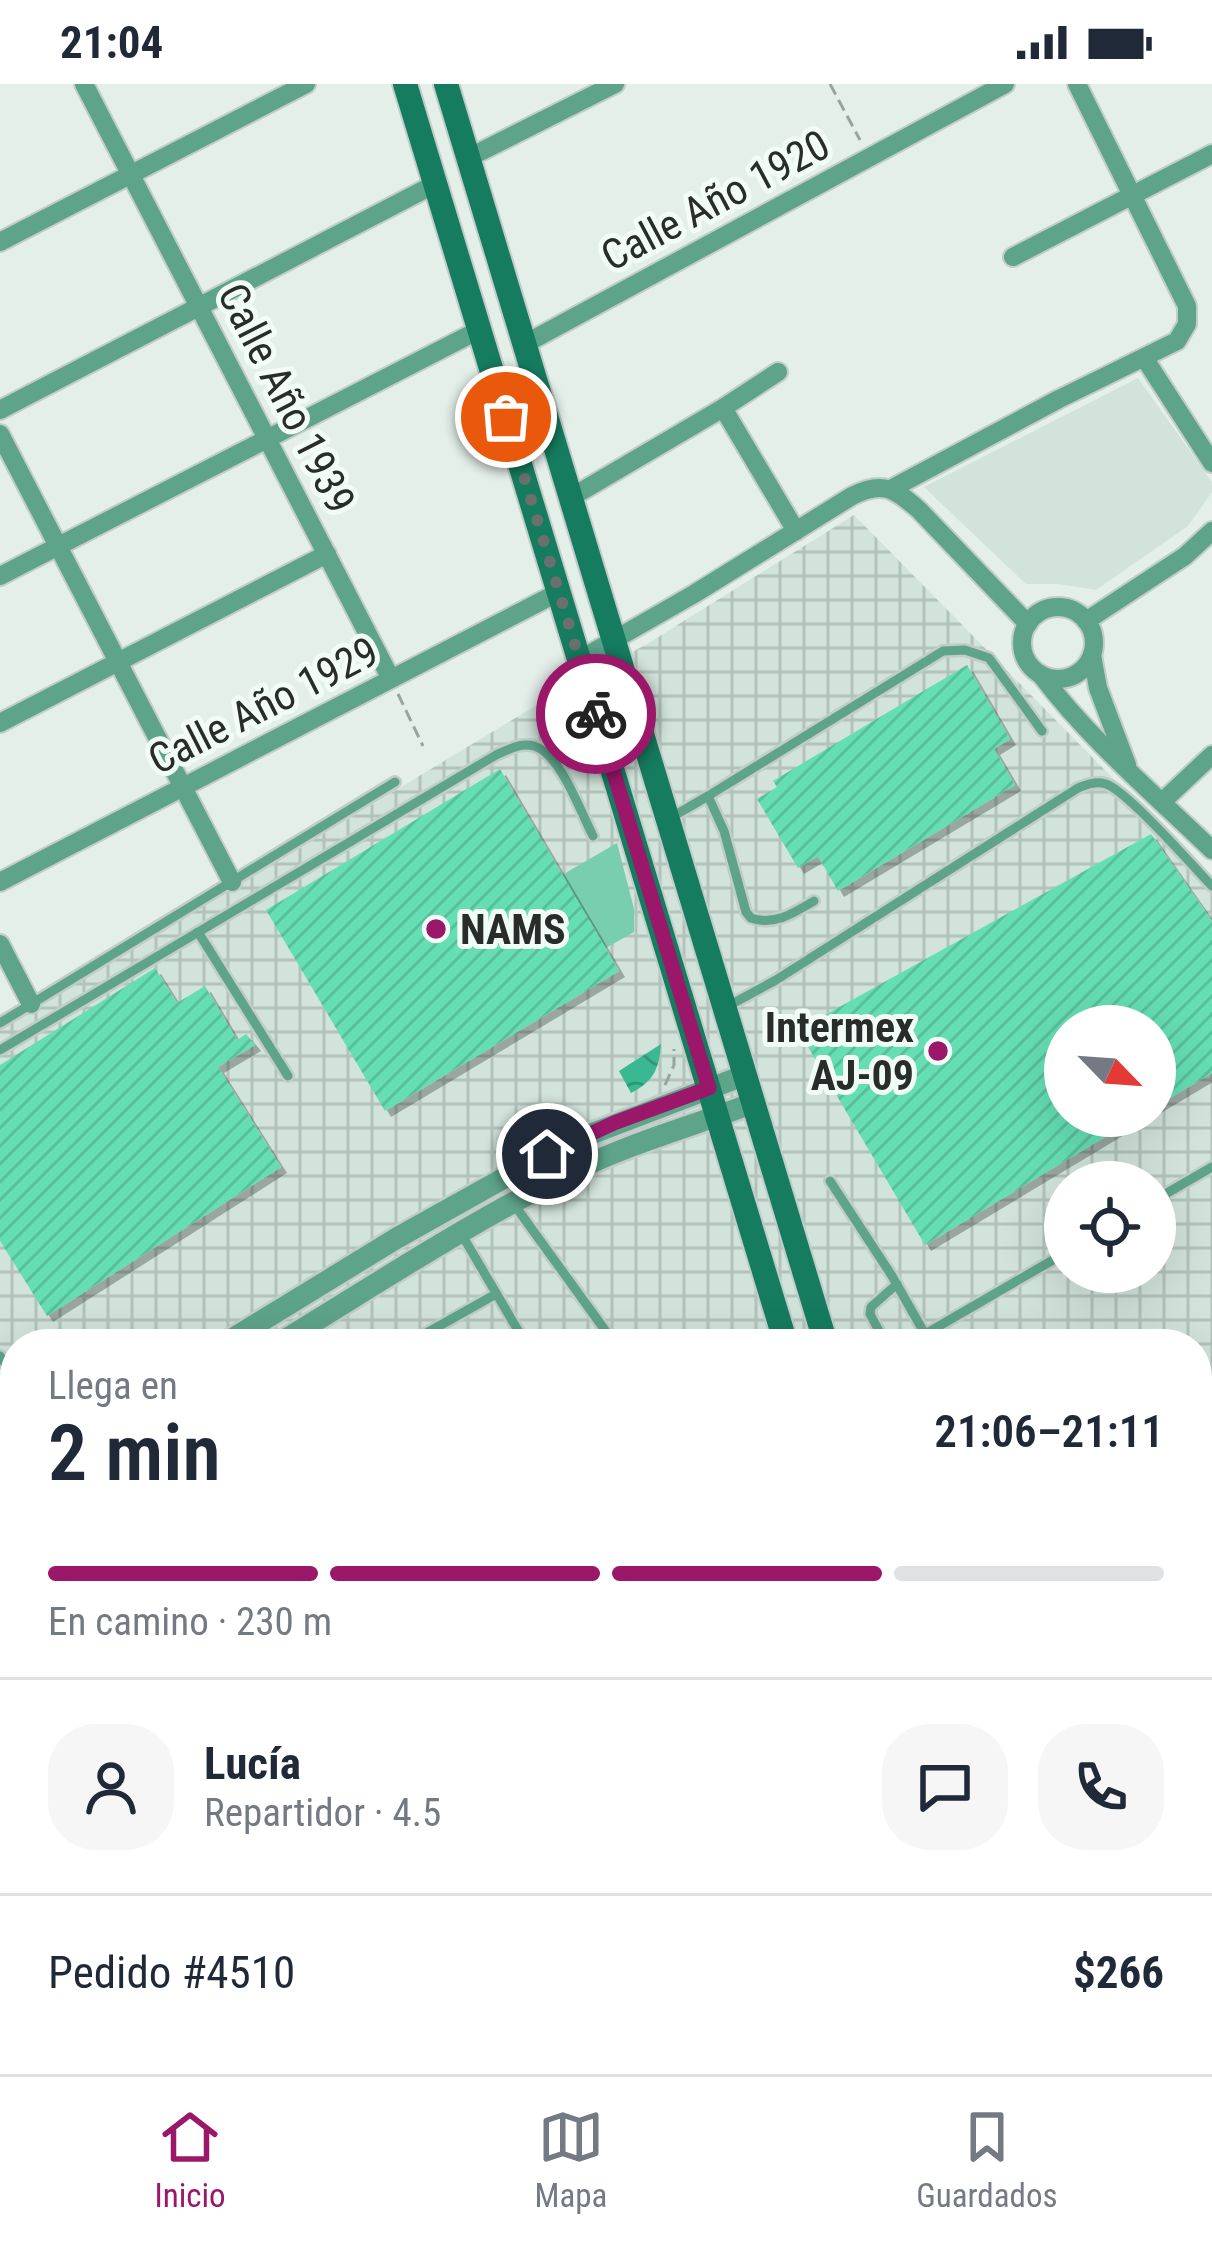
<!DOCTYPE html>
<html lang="es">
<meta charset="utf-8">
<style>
:root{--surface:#fff;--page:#f6f6f7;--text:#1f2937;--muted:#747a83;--line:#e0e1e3;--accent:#9a176a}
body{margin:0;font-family:"Roboto Condensed",sans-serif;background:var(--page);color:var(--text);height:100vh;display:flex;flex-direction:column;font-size:45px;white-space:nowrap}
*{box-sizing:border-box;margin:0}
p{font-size:39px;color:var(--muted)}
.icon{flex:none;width:66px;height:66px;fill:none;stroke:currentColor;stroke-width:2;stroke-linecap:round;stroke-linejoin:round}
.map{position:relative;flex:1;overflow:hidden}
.details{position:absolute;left:0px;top:1245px;width:1212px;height:747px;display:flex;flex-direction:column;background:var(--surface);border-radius:48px 48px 0 0;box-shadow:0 12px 48px #0002}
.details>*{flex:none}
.needle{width:78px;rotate:115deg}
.buttons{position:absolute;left:1044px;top:921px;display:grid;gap:24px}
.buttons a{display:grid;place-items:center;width:132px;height:132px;border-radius:50%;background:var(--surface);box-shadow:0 12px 48px #0002;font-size:60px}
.pin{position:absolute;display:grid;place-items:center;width:102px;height:102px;color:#fff;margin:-51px;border:6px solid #fff;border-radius:50%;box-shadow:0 3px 12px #0007}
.courier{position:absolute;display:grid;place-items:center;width:120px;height:120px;margin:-60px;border:9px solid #9a176a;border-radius:50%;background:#fff;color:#222;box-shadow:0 3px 15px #0007}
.summary em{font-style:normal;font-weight:600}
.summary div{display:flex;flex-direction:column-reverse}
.summary{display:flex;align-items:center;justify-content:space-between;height:204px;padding:0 48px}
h1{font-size:78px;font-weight:600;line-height:90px}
.bar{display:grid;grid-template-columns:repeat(4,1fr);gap:18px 12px;align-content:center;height:144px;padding:0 48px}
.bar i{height:15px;border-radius:9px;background:var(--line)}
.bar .selected{background:var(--accent)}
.bar p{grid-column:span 4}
.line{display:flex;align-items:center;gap:30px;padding:0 48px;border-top:3px solid var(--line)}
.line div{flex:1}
.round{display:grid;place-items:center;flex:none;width:126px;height:126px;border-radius:48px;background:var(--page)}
.status{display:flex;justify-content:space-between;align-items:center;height:84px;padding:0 60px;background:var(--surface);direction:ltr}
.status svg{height:33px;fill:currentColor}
.tabs{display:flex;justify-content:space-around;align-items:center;height:168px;border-top:3px solid var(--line);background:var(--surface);font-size:33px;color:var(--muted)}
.tabs a{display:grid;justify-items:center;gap:6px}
.tabs .selected{color:var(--accent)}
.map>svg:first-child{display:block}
.built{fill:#d1e3db}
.industrial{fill:url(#industrial-grid);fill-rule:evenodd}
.pitch{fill:#78ceae}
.water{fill:url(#water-waves)}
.building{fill:url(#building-hatch);filter:url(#shadow)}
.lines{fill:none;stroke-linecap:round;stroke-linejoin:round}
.service-casing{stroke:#c2ccc8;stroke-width:14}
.minor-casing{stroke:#c2ccc8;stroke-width:22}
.tertiary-casing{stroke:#c2ccc8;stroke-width:26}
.secondary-casing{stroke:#c2ccc8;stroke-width:28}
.path{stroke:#9ba3a0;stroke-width:3;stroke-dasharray:12 6;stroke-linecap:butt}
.service{stroke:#5da48a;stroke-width:9}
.minor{stroke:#5da48a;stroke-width:18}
.tertiary{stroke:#5da48a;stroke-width:21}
.secondary{stroke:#157c5f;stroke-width:24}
.done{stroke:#6a706e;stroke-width:12;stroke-dasharray:0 21.6}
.route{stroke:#9a176a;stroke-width:15}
.poi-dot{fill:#9a176a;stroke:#f1fcf7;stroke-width:4.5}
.labels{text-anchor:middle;stroke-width:10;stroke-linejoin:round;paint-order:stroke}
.street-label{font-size:42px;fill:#282c2b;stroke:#f1fcf7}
.poi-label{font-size:42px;font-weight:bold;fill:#282c2b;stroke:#f1fcf7;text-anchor:start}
</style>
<div class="status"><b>21:04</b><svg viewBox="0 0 49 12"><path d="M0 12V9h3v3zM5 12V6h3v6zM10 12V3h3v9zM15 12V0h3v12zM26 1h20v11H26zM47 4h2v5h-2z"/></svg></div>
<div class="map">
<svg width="1212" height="1990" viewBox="0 0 1212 1990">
<defs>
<pattern id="industrial-grid" width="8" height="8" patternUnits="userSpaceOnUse" patternTransform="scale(3)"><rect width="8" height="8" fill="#d1e3db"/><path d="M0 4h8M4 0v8" fill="none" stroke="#b3c3bc"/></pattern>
<pattern id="water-waves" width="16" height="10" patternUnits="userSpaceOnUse" patternTransform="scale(3)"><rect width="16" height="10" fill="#3ab891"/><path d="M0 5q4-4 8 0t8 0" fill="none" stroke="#319677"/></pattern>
<pattern id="building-hatch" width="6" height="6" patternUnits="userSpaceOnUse" patternTransform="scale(3)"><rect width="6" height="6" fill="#65deb4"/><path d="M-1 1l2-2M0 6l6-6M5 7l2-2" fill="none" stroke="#58bf9b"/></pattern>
<filter id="shadow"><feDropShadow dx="6" dy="6" stdDeviation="0" flood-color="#0004"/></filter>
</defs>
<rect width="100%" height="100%" fill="#e4efea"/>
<g class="built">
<path d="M1138,294l74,104v10l-24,34 -92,64 -37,-6h-33l-102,-97z"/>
<path d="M1212,1397v162l-15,-16v-132z"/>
</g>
<path class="industrial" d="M854,431l358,364v599l-15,14v-148h-1182v717h1182v-432l15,16v429h-1212v-1045l565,-341 82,-44zM1065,942h90v90h-90zM1065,1098h90v90h-90z"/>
<path class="pitch" d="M617,759l17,66v23l-28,16 -44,-73z"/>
<g class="water">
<path d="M661,960c-2,25 -7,37 -30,49l-12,-22z"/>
<path d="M173,1977h44l7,13h-55z"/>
<path d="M531,1977h42l7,12 -50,1z"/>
</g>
<g class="building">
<path d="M967,581l43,74 -16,10 21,36 -177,106 -20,-35 -20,12 -41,-69 20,-12 -4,-6z"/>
<path d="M500,685l119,202 -234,140 -119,-201z"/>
<path d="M1151,750l61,87v152l-57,34v-81h-90v90h75l-215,129 -127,-215z"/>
<path d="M155,884l22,35 28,-17 32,54 9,-6 9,11 -37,22 63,100 -234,149 -47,-75v-176z"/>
<path d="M15,1493v119l-15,-25v-85z"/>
<path d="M1212,1780v210h-47l-7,-13h39v-188z"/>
<path d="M236,1977h200l7,13h-199z"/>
<path d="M580,1977h290l-20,13h-261z"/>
</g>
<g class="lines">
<defs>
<g id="service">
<path d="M708,712l235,-145 22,-1 24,8 53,73"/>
<path d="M672,733l36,-21 16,35 22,81 5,6c23,8 43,-5 63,-17"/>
<path d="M198,848l90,144"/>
<path d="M730,921l46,-25 302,-192c10,-4 18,-7 28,-4 21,7 87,82 106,102"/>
<path d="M0,939l395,-241"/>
<path d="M0,966l496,-295c12,-5 24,-13 38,-9 26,7 47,67 59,90"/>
<path d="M830,1097l62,95 33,58"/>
<path d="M1155,1116l57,-33"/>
<path d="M513,1119l102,141"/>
<path d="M462,1151l64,109"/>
<path d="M407,1260l89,-50"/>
<path d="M886,1260l-16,-30 1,-7 26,-23"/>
<path d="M908,1260l157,-91"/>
<path d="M0,1272l10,15"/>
<path d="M1197,1429l15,-14"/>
<path d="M1197,1524l15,16"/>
<path d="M1197,1701l15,-10"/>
<path d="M0,1747l15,21"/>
<path d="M15,1796l-4,11 4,20"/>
<path d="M93,1977l6,13"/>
<path d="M133,1977l8,13"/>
<path d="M515,1977v13"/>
<path d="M904,1990l2,-7 -2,-6"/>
</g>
<g id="minor">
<path d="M84,0l307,595"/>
<path d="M468,74l147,-74"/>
<path d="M0,158l306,-158"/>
<path d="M1013,173l199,-103"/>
<path d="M523,261l482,-261"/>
<path d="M1145,275l67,104"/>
<path d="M723,324l73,123"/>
<path d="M0,326l435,-226"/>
<path d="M0,350l232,448"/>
<path d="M891,405l168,-90 118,-58 10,-17v-18l-110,-222"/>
<path d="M570,414l153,-90 55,-36"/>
<path d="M0,492l479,-246"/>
<circle cx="1058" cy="559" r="36"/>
<path d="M1086,537l99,-65 27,-25"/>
<path d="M1092,571l6,33 29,77"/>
<path d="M579,576l115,-66 158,-98c31,-16 43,-7 67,14l109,114"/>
<path d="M1041,591c49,65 112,118 171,175"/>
<path d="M0,639l327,-169"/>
<path d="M1162,718l50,-47"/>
<path d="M0,798l559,-290"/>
<path d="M0,860l31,60"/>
</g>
<g id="tertiary">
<path d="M224,1260l173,-106 168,-94 180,-69"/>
<path d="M278,1260c97,-59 192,-122 294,-172 58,-29 121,-46 181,-69"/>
<path d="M0,1397l15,-9"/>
<path d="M0,1432l15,-9"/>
</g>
<g id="secondary">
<path d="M405,0l381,1260"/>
<path d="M446,0l380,1260"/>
<path d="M1003,1977l3,13"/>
<path d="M1043,1977l4,13"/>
</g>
</defs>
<use href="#service" class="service-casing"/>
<use href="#minor" class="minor-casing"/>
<use href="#tertiary" class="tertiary-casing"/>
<use href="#secondary" class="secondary-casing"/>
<g class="path">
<path d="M830,0l30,56"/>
<path d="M398,610l25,52"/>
<path d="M665,1001l9,-20v-16"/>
</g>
<use href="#service" class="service"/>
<use href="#minor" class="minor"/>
<use href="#tertiary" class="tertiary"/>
<use href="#secondary" class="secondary"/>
</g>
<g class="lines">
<path class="done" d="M506,333l90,297"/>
<path class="route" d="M547,1070l67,-31 95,-35 -113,-374"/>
</g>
<g class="poi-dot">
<circle cx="436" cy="845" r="12"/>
<circle cx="938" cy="967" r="12"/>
</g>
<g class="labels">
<g class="street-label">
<text transform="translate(715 116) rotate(-28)" y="15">Calle Año 1920</text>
<text transform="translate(287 314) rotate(63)" y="15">Calle Año 1939</text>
<text transform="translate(263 621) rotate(-27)" y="15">Calle Año 1929</text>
</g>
<g class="poi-label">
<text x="460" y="860">NAMS</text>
<text x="914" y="958" text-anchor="end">Intermex<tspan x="914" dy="48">AJ-09</tspan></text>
</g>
</g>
</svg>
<div class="buttons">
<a><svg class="needle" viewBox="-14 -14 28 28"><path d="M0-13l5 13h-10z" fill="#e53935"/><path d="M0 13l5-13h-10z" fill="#747a83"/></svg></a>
<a><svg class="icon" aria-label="locate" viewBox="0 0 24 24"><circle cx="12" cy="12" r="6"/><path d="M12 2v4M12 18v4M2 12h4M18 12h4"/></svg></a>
</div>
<div class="pin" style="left:506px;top:333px;background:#ea580c"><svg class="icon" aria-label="bag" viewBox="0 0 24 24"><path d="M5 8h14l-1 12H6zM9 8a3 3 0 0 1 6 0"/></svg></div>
<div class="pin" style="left:547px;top:1070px;background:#1f2937"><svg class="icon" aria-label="home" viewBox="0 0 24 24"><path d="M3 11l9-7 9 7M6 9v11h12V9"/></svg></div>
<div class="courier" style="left:596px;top:630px"><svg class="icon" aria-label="bike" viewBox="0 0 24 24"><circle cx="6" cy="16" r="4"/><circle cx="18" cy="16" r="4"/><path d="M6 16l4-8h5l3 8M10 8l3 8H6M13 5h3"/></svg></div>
<section class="details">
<div class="summary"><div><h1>2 min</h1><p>Llega en</p></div><em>21:06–21:11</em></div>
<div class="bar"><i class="selected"></i><i class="selected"></i><i class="selected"></i><i></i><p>En camino · 230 m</p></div>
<div class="line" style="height:216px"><a class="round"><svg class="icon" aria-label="person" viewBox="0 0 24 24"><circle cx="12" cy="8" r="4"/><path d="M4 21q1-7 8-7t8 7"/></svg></a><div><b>Lucía</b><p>Repartidor · 4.5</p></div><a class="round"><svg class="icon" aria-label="chat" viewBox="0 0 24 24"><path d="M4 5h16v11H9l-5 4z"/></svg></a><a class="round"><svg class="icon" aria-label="phone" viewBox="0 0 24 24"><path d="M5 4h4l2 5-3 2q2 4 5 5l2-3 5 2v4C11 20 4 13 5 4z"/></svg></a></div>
<div class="line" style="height:156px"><div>Pedido #4510</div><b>$266</b></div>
</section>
</div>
<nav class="tabs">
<a class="selected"><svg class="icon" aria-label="home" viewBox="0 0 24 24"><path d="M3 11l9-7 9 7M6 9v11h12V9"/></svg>Inicio</a>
<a><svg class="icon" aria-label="map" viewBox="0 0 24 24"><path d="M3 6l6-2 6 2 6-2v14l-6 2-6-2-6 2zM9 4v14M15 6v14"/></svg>Mapa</a>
<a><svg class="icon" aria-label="saved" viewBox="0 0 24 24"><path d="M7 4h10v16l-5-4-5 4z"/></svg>Guardados</a>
</nav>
